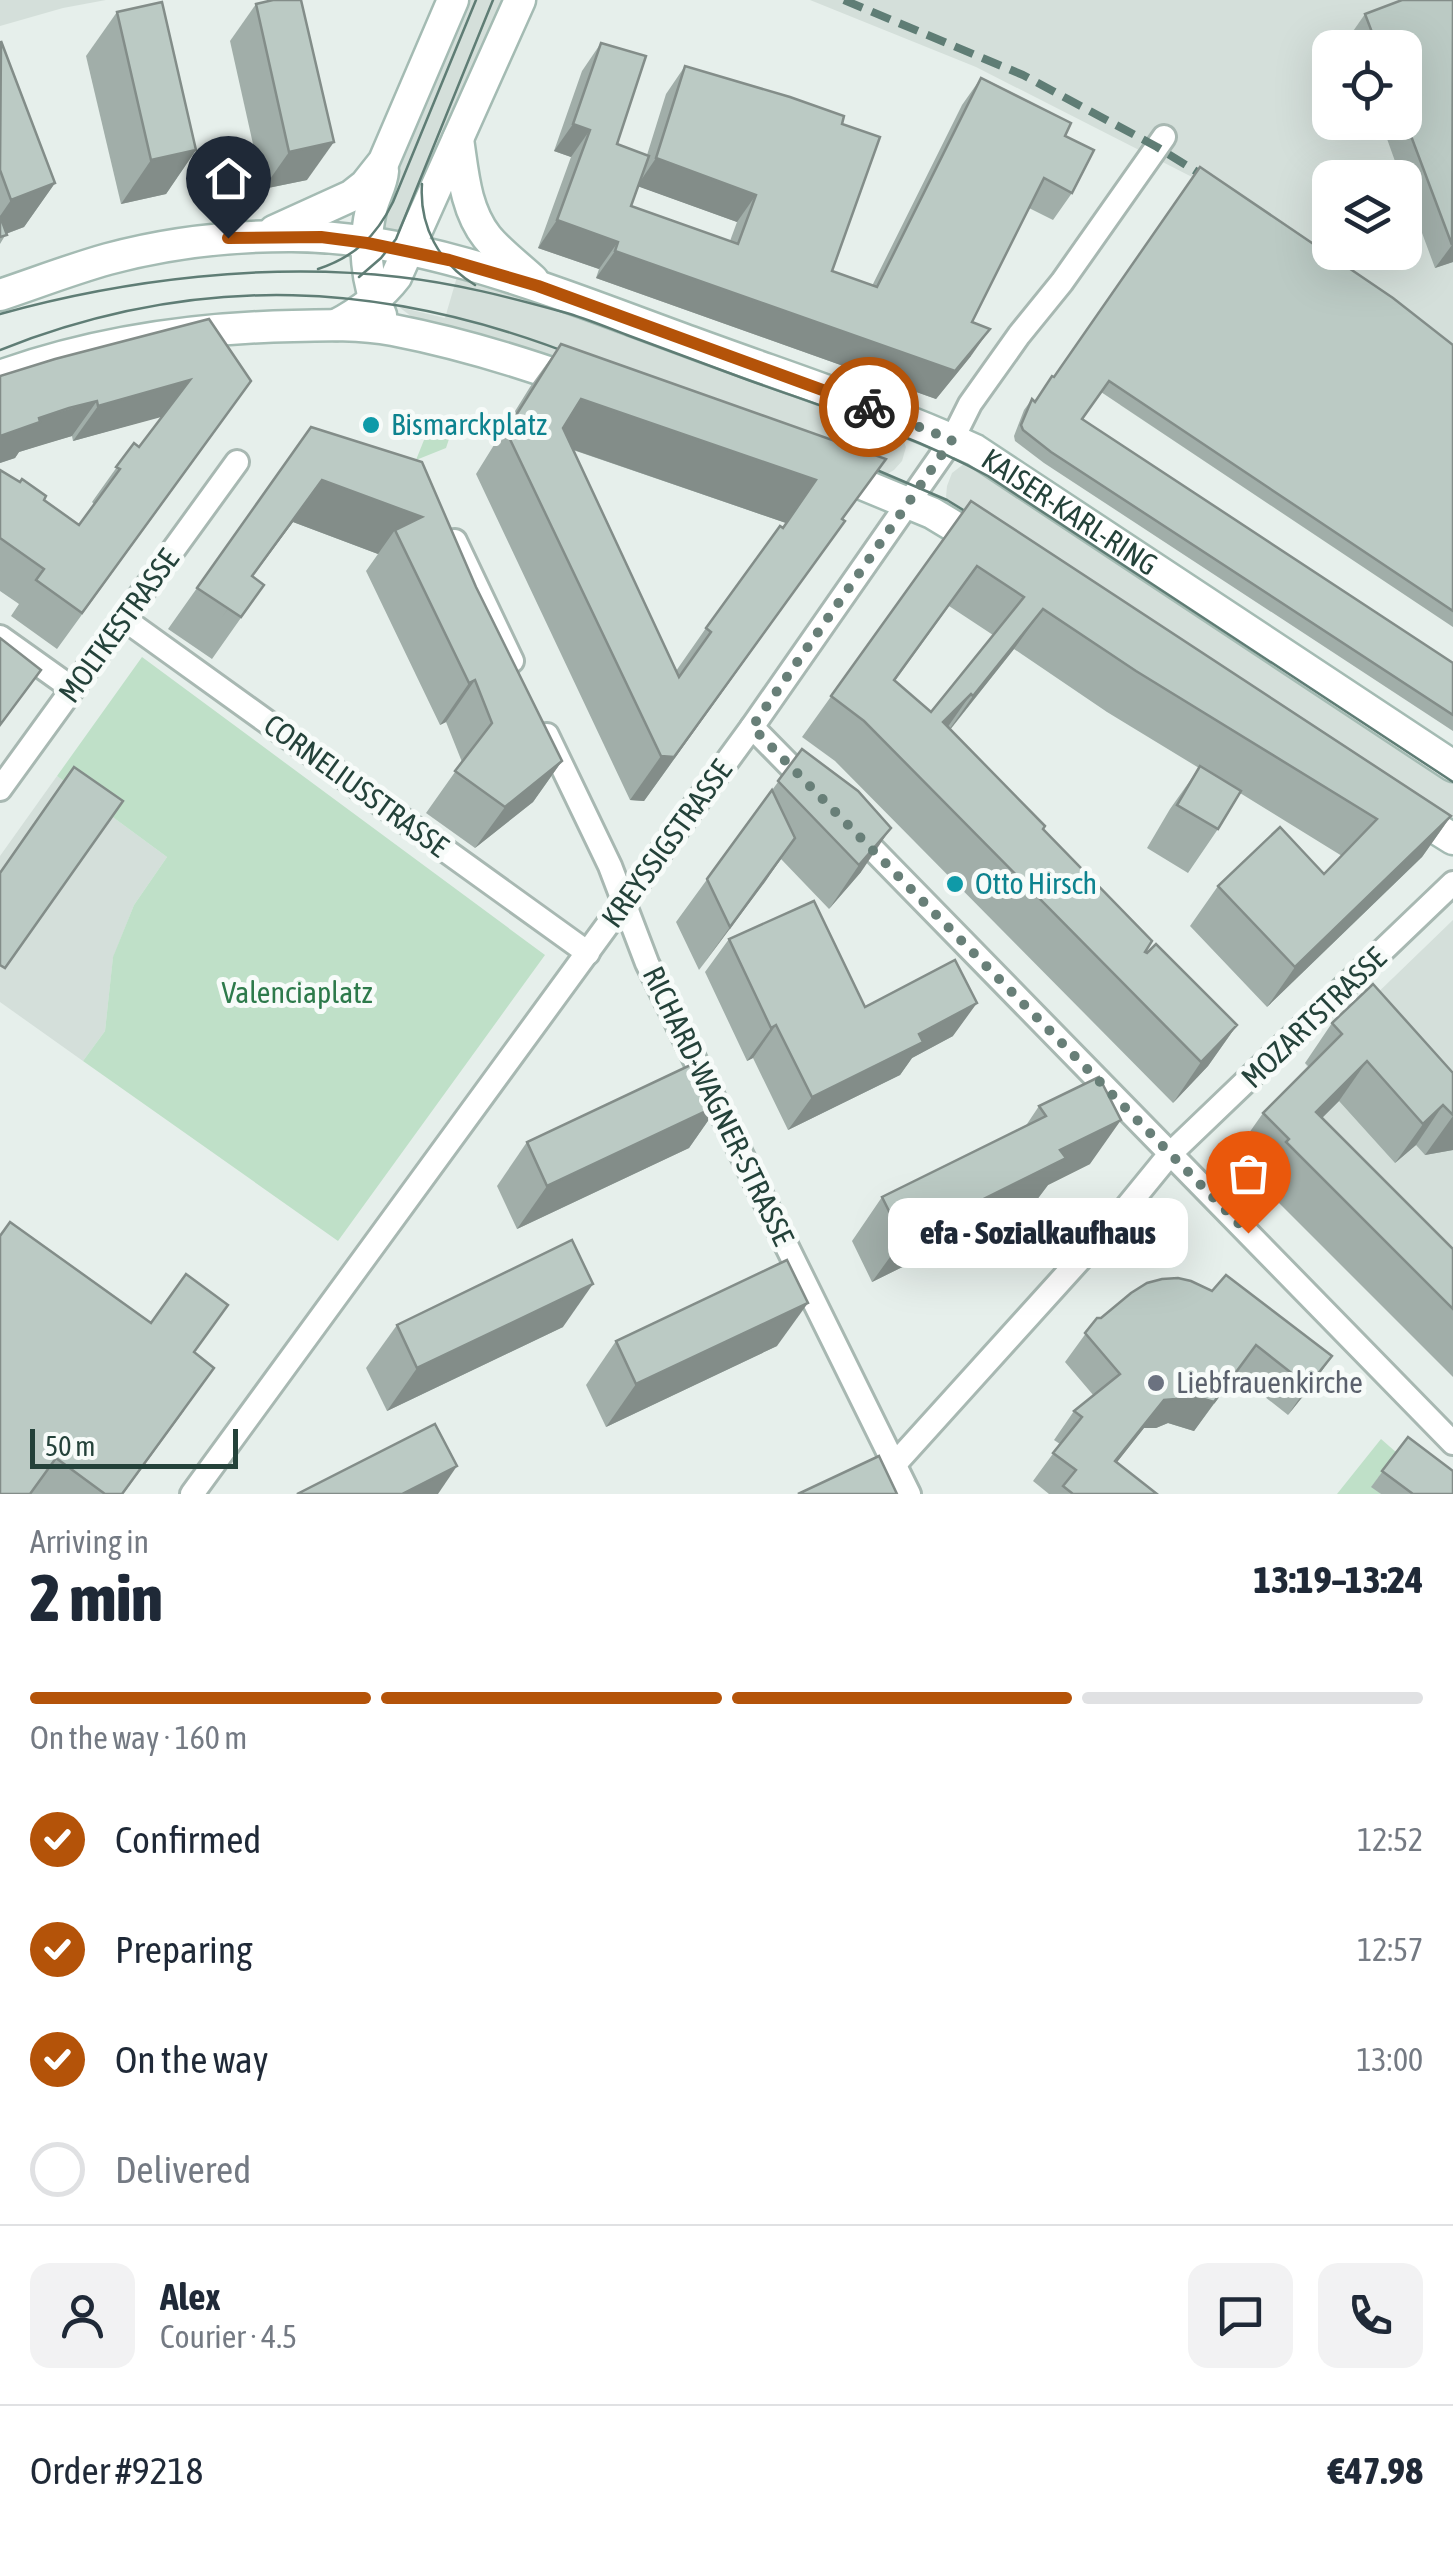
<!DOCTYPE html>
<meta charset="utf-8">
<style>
:root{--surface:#fff;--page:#f2f2f3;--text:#1f2937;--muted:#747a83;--line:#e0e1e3;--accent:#b45309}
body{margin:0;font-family:"Asap Condensed",sans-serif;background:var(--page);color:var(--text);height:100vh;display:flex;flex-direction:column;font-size:38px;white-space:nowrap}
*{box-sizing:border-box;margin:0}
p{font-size:32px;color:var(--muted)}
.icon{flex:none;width:55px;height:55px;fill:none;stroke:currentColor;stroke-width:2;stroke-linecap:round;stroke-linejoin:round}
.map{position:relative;height:1494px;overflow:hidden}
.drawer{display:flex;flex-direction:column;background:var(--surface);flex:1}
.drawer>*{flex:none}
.controls{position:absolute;left:1312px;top:30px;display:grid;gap:20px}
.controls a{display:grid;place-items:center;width:110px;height:110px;border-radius:20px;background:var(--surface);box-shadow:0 10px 40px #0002;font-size:50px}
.scale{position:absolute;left:30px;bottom:25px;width:208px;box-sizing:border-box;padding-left:10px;border:5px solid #24423a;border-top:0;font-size:28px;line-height:35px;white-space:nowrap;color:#24423a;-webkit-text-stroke:8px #f7fbf9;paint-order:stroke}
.pin{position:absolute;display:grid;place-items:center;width:85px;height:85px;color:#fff;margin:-102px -42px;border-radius:50% 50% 50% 0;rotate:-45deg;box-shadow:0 0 10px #0007}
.pin .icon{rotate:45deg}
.courier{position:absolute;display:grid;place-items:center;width:100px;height:100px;margin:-50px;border:8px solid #b45309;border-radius:50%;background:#fff;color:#222;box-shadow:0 2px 12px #0007}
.bubble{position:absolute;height:70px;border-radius:20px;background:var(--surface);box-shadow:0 10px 40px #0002;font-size:32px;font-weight:800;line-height:70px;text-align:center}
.head em{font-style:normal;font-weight:800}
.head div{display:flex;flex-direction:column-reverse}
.head{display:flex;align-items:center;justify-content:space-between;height:170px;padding:0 30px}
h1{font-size:65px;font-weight:800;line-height:75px}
.bar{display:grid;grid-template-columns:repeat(4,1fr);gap:15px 10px;align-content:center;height:120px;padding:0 30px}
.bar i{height:12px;border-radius:8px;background:var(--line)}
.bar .current{background:var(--accent)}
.bar p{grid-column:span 4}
.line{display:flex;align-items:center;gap:25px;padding:0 30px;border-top:2px solid var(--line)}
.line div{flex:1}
.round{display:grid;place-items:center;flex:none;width:105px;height:105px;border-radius:20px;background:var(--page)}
ol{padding:0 30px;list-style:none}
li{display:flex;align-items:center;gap:30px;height:110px}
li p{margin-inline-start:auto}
li .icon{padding:10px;border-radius:50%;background:var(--accent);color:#fff;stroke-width:4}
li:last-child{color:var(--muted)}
li i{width:55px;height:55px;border:5px solid var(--line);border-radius:50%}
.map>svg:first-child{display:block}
.built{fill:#d4dfda;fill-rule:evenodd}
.green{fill:#bfe0c8}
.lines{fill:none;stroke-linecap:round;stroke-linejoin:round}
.street-casing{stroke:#a8b8b2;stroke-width:28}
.secondary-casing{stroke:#a4bbb3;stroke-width:35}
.street{stroke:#fff;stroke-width:22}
.secondary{stroke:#fff;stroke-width:30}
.tram{stroke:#5f7d75;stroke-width:2.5}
.rail{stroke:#5f7d75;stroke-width:8;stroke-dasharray:20 10;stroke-linecap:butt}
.wall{fill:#a1aea9;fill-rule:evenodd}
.shaded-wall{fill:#838d89}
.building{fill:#bbcac4;stroke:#838d89;stroke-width:2.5;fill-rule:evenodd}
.done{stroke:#687f78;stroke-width:10;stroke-dasharray:0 18}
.route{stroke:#b45309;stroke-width:12}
.culture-dot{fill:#0f9aa8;stroke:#f7fbf9;stroke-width:4}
.worship-dot{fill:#6b7280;stroke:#f7fbf9;stroke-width:4}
.labels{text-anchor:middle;stroke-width:10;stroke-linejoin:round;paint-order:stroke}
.culture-label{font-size:30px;fill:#0d838f;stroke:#f7fbf9;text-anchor:start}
.street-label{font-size:30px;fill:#24423a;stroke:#f7fbf9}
.park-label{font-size:30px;fill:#2d7a4b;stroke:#f7fbf9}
.worship-label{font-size:30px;fill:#5b616d;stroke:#f7fbf9;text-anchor:start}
</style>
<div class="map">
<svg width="1453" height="1494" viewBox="0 0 1453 1494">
<rect width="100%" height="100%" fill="#e6efeb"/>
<g class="built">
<path d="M0,0h106l-43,8 -63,18z"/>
<path d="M468,0h37l-102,234 -19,-3 -3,-6 3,-24z"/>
<path d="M810,0h643v627l-333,-222 37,-55 35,-173 -216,-110zM1330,48h75v74h-75zM1330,178h75v74h-75z"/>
<path d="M459,270l441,163 6,14 -4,14 -8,9 -10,6 -9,1 -459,-157 -17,-13 46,11z"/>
<path d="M965,463h12l476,308v61l-501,-322 -6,-13 1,-11 5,-13z"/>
<path d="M57,776l110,81 -33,48 -21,53 -8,73 -22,30 -83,-59v-146z"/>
<path d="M1453,920v396l-138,-191 -32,-33 24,-25 -2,-4z"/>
</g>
<g class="green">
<path d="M428,430l22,6 -4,12 -30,12z"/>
<path d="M142,657l403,298 -207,286 -255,-180 22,-30 8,-74 21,-52 33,-48 -110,-81z"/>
<path d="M1381,1439l16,14 -25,33 9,8h-44z"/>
</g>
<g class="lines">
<defs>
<g id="street">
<path d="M455,541l57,120"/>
<path d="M124,619l464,334"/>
<path d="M0,637l73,52"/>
<path d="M752,727l57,58"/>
<path d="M547,735l63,131 37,97 262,531"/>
<path d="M0,789l237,-327"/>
<path d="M853,829l600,614"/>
<path d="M894,1465l227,-251 49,-60 283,-271"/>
<path d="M192,1494l560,-767 200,-287 18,-36 49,-69 43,-53 102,-145"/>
</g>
<g id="secondary">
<path d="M458,139c5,33 7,70 29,98 13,16 31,29 46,43"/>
<path d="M274,231l77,-35 14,-11 19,-24 69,-161"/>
<path id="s1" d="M0,295c36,-12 72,-26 108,-36 59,-16 120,-23 181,-23 132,-1 278,61 402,106 95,35 192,66 284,108l478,316"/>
<path d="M381,315c-15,-32 -18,-70 -10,-105 3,-14 11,-25 12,-39"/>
<path d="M336,325c24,-13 44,-27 60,-48l124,-277"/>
<path d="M0,376c95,-34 193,-48 293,-50 33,-1 67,-2 100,4 62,12 125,31 184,52"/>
<path d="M828,470l104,43 53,32"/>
<path d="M1405,809l48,30"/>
</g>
</defs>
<use href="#street" class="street-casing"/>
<use href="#secondary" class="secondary-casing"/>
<use href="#street" class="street"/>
<use href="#secondary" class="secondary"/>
<g class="tram">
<path d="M422,184c-3,42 17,79 53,101"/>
<path d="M318,269c36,-12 58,-32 75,-67l83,-202"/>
<path d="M359,277l22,-19 15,-19 97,-239"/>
<path d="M0,314c126,-35 269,-52 399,-37 55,6 110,20 164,35 22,6 43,15 64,23 41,15 81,30 121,45 81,29 165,55 240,96l465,306"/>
<path d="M0,350c199,-79 387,-70 584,9"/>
<path d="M851,459l96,41 39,24"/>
</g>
<path class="rail" d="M844,0l179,75 134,72 64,40"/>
</g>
<g class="wall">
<path d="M1453,0v262l-18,6 -30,-81v-9h-4l-20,-56h24v-74h-52l-4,-11 16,-23z"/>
<path d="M256,4l51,176 -44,9 -33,-148z"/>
<path d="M117,12l79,138 -30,44 -45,10 -35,-148z"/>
<path d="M0,42l55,141 -31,44 -18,7 -6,10z"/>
<path d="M601,43l16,101 30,11 19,-61 19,-28 157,58 -10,147 40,15 90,-181 19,-27 84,58 7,57 -19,27 -24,-12 -57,114 -1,34 -35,43 -340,-121 3,-9 -61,-21 33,-91 -17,-6 28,-80zM638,186l99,36 -7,19 -99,-35z"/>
<path d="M561,344l284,177 -201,280 -14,-1 -154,-326 54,-87zM573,450l213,73 -80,105 -30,43z"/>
<path d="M1453,345v282l-352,-235 -19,27 371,244v68l-409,-268 -29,-22 -1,-5 10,-26 8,-11 3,2 19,-24z"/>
<path d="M0,376l226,40 -169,233 -46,-33 8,-12 -19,-13v-121l79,55 15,-21 -2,-2 42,-59 5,4 23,-31 -89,25 -1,-5 -28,8 -25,8 -4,6 -15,5z"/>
<path d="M311,427l165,160 86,174 -29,41 -58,46 -49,-35 36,-51 -16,-40 -6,3 -74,-154 12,-17 -85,-32 -40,54 11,9 -52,74 -44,-30z"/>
<path d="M971,501l480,315 -29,41 -155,150 -77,-81 28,-40 106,-12 18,-18 -102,-63 -22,36 -30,44 -41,-25 23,-39 29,-41 -92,-56 -93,-63 -64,81 93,100 102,122 92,73 -29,41 -35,37 -338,-342 -33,-24zM949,606l44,29 -62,77 -36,-31z"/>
<path d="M802,749l56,42 3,81 -32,37 -48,-50 -82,111 -23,-48z"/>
<path d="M729,939l136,68 88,29 -41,22 -12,17 -112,55 -35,-72 -6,3 -42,-89z"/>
<path d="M1332,1023l121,50v77l-28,5 -9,-10 -21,18 -56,-62 -17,17 131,131v128l-195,-195 3,-4 -26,-25 28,-40 46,-46 -4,-4z"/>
<path d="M719,1105l-30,43 -172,81 -20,-43 30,-44z"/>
<path d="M1039,1106l51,58 -42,21 -12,16 -164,81 -20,-41 30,-44 143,-70z"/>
<path d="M1162,1279l150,106 -24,30 -52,-41 -42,57 -26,-8 -12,5h-12l-27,34 40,32h-108l-16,-13 27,-37 -6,-4 20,-29 20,-15 -29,-34 32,-44h4z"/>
<path d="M151,1323l44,30 -11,58 -61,83h-123z"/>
<path d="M397,1325l166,2 -176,84 -21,-43z"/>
<path d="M616,1341l161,5 -171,81 -20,-42z"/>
<path d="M1408,1437l45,57h-72l-10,-7z"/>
</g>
<g class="shaded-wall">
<path d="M573,124l17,6 -19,27 -17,-6z"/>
<path d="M334,142l-27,38 -44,9 26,-37z"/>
<path d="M196,150l-30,44 -45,10 30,-44z"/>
<path d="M656,158l100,37 -19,27 -100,-36z"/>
<path d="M55,183l-31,44 -24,9v-20l11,-16z"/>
<path d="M557,220l61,22 -19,27 -61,-21z"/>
<path d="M1452,245h1v17l-18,6z"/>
<path d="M615,251l375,78 -19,27 -35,43 -340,-121z"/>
<path d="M190,380l-25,36 -92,25 25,-35z"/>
<path d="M581,399l235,81 -30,43 -235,-81z"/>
<path d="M97,401l-25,35 -53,16 -4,6 -15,5v-27l39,-18z"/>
<path d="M322,480l100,37 -27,13 -17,24 -85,-32 -71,95z"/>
<path d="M845,521l-201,280 -14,-1 31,-44z"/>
<path d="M1043,609l-29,40 -70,88 29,-41z"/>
<path d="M475,680l-29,42 -6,3 29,-42z"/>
<path d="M971,694l-29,41 1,-13z"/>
<path d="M562,761l-29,41 -58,46 30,-41z"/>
<path d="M1451,816l-29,41 -155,150 28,-40z"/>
<path d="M891,828l-30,44 -32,37 30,-44z"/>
<path d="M795,838l-30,44 -66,88 31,-43z"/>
<path d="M977,1003l-24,33 -41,22 -12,17 -112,55 24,-33 107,-63z"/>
<path d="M776,1025l-23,33 -6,3 24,-33z"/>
<path d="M1237,1025l-29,41 -35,37 28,-41z"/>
<path d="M1367,1061l-28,40 -47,47 24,-36z"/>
<path d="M719,1105l-30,43 -172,81 30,-43z"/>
<path d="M1443,1105l-27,40 -21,18 28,-39z"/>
<path d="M1453,1116v34l-28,5z"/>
<path d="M1121,1120l-31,44 -42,21 -12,16 -164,81 31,-43 157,-89z"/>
<path d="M593,1284l-30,43 -176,84 30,-43z"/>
<path d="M808,1303l-31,43 -171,81 30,-43z"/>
<path d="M1256,1345l-62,86 -26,-8 -12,5h-12l-49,62 20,-29 49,-61z"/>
<path d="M1332,1356l-20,29 -24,30 20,-29z"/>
<path d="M457,1466l-19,28h-36z"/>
</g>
<g class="building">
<path d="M273,0h28l33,142 -45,10 -33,-148z"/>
<path d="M1402,0h51l-1,245 -47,-125v-72h-27l-13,-34z"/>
<path d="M162,2l34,148 -45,10 -34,-148z"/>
<path d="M1,41l54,142 -44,17 -11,-30z"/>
<path d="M601,43l45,13 -29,88 32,12 -18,50 107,38 18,-49 -100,-37 29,-92 105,31 54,19 -2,8 38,13 -48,134 45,16 104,-209 90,45 -6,13 29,14 -22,43 -28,-15 -72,144 18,7 -35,42 -340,-120 3,-9 -61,-22 33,-90 -17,-6z"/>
<path d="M1200,167l193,131 60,47v266l-344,-230 -27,38 371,244v52l-402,-263 -28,-22 -2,-5 11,-26 3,3 17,-26 2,1z"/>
<path d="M0,216l7,19 -7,2z"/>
<path d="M209,319l42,62 -169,232 -46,-33 8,-11 -44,-31v-68l20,12 2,-3 24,17 -2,4 35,25 41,-56 -4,-2 18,-24 5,4 51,-67 -92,26 -1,-5 -28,7 -30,10 1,4 -40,14v-60l55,-17z"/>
<path d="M561,344l325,115 -44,60 3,2 -171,236 -13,-1 -155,-325zM581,399l235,81 -33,48 -3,-2 -74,102 5,4 -32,45 -116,-249z"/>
<path d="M311,427l111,35 54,125 86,174 -57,46 -50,-36 37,-48 -17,-43 -6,3 -74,-153 27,-13 -100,-37 -70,96 12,9 -23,32 -44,-29z"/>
<path d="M971,501l480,315 -156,151 -77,-81 62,-59 44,47 53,-55 -241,-148 -93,-62 -70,87 -2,-2 -28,28 102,104 -2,3 109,112 -7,11 2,1 9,-9 81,81 -36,37 -337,-341 -33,-25zM977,566l47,31 -93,115 -37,-32z"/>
<path d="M0,638l41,32 -41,55z"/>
<path d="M802,749l56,42 33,37 -32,37 -81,-84z"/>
<path d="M1200,766l41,25 -23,38 -41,-24z"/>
<path d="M74,767l49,34 -118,167 -5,-3v-92z"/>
<path d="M772,790l23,48 -65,89 -23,-48z"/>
<path d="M814,901l51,106 90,-47 22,43 -58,31 4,8 -111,55 -36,-72 -5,3 -42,-89z"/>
<path d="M1373,984l80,89v42l-10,-10 -20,19 -56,-63 -51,51 137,137v60l-167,-167 3,-3 -26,-26 79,-79 -10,-11z"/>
<path d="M699,1061l20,44 -172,81 -20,-44z"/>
<path d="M1099,1077l22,43 -61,30 6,8 -163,81 -21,-42 164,-81 -7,-10z"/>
<path d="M10,1222l141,101 35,-49 42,31 -34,47 20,16 -92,126h-17l-49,-36 -26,36h-30v-258z"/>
<path d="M572,1240l21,44 -176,84 -20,-43z"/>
<path d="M787,1260l21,43 -172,81 -20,-43z"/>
<path d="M1226,1275l106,81 -24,30 -52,-41 -42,57 -26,-8 -12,5 -12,1 -49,61 42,33h-84l-10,-8 13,-16 -23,-17 29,-36 -8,-6 46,-37 -35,-41 12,-15h4l30,-25 16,-10 15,-4 16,-1 13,3 21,10z"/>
<path d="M435,1424l22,42 -55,28h-105z"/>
<path d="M1408,1437l45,34v23h-40l-31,-23z"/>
<path d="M879,1456l18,38h-99z"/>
</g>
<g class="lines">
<path class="done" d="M869,407l83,33 -200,287 496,506"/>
<path class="route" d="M228,238l93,-1 46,6 82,17 89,26 331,121"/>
</g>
<g class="culture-dot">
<circle cx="371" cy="425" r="10"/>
<circle cx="955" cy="884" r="10"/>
</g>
<circle class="worship-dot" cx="1156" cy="1383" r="10"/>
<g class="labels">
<g class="culture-label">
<text x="391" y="435">Bismarckplatz</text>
<text x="975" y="894">Otto Hirsch</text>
</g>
<g class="street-label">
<text dy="10" stroke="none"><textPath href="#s1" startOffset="1132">KAISER-KARL-RING</textPath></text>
<text transform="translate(119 626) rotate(-54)" y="10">MOLTKESTRASSE</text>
<text transform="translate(356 786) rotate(36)" y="10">CORNELIUSSTRASSE</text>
<text transform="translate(667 844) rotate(-54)" y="10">KREYSSIGSTRASSE</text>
<text transform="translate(1314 1018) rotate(-44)" y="10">MOZARTSTRASSE</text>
<text transform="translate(718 1106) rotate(64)" y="10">RICHARD-WAGNER-STRASSE</text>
</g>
<g class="park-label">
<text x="297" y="1003">Valenciaplatz</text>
</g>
<g class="worship-label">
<text x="1176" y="1393">Liebfrauenkirche</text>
</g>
</g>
</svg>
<div class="controls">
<a><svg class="icon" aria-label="locate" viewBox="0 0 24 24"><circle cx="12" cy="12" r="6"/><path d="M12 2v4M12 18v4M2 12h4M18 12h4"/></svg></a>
<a><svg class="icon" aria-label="layers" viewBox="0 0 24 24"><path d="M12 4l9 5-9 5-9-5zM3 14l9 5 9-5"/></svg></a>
</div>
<div class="scale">50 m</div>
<div class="pin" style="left:1248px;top:1233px;background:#ea580c"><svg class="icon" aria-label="bag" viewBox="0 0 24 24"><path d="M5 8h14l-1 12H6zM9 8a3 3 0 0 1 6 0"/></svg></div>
<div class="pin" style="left:228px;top:238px;background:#1f2937"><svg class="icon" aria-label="home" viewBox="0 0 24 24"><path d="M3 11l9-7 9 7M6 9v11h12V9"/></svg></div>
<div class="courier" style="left:869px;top:407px"><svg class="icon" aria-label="bike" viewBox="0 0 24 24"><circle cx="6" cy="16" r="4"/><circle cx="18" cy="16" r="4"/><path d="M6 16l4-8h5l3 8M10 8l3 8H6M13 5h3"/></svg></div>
<div class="bubble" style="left:888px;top:1198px;width:300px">efa - Sozialkaufhaus</div>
</div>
<section class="drawer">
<div class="head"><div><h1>2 min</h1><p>Arriving in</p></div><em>13:19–13:24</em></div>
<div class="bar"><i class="current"></i><i class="current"></i><i class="current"></i><i></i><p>On the way · 160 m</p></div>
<ol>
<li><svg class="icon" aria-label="check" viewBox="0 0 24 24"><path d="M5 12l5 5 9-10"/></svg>Confirmed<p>12:52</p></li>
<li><svg class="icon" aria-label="check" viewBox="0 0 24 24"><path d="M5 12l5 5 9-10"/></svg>Preparing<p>12:57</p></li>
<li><svg class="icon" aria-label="check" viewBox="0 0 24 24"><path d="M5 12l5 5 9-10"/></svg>On the way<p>13:00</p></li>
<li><i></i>Delivered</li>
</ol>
<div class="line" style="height:180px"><a class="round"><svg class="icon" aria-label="person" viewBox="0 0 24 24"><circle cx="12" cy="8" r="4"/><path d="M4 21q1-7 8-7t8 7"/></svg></a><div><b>Alex</b><p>Courier · 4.5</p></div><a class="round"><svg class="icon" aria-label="chat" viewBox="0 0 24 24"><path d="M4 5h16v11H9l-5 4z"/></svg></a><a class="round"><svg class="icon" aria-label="phone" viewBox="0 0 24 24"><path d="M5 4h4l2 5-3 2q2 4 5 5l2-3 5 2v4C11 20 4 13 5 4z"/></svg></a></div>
<div class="line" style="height:130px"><div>Order #9218</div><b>€47.98</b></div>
</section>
